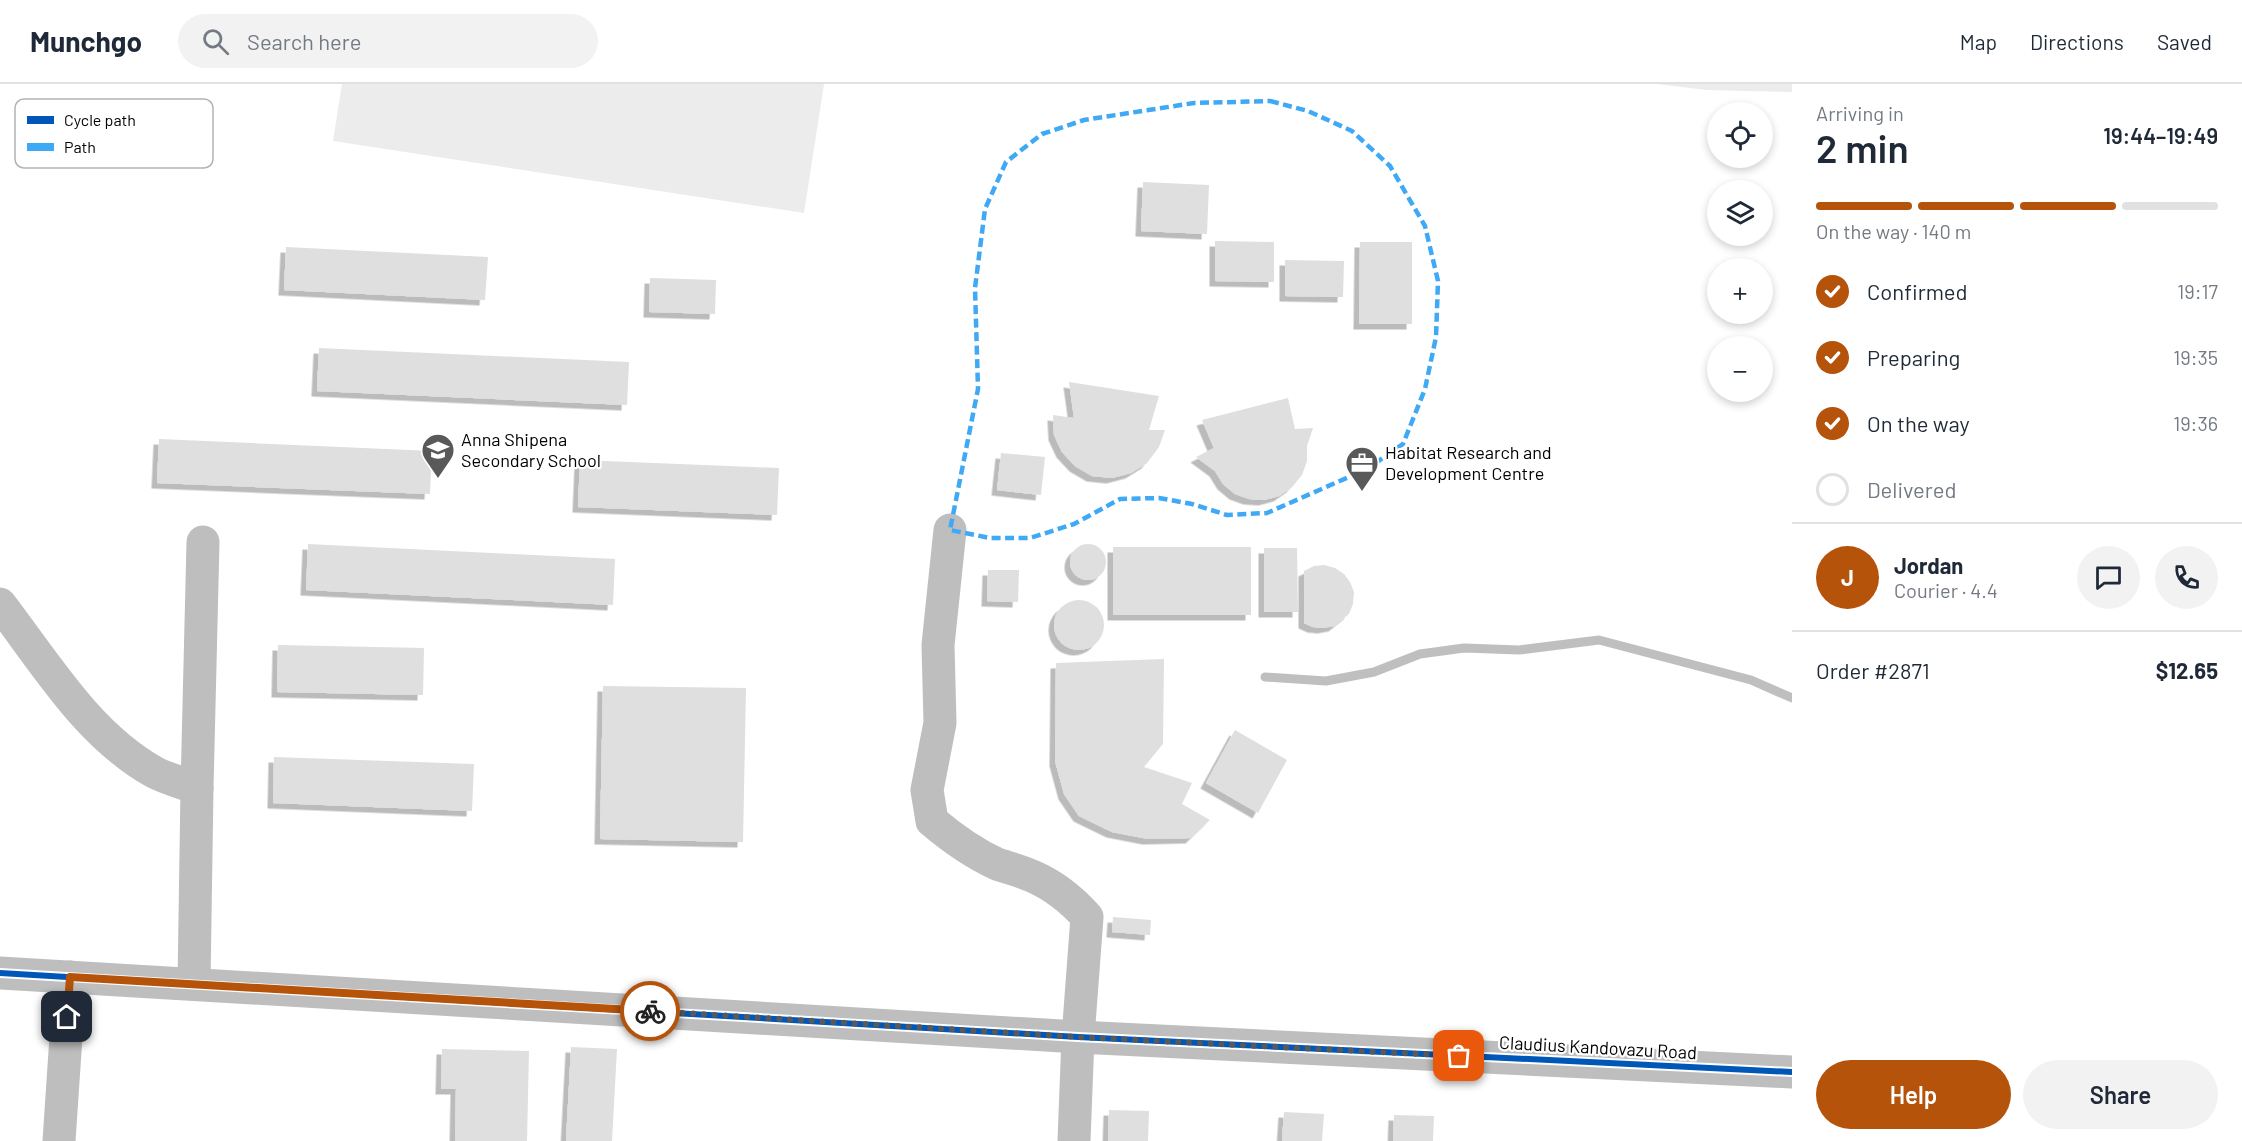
<!DOCTYPE html>
<meta charset="utf-8">
<style>
:root{--surface:#fff;--page:#f2f2f3;--text:#1f2937;--muted:#747a83;--line:#e0e1e3;--accent:#b45309}
body{margin:0;font-family:Barlow,sans-serif;background:var(--page);color:var(--text);height:100vh;display:flex;flex-direction:column;font-size:22px;white-space:nowrap}
*{box-sizing:border-box;margin:0}
p{font-size:20px;color:var(--muted)}
.icon{flex:none;width:33px;height:33px;fill:none;stroke:currentColor;stroke-width:2;stroke-linecap:round;stroke-linejoin:round}
.map{position:relative;flex:1;overflow:hidden}
.side{display:flex;flex-direction:column;background:var(--surface);width:450px}
.side>*{flex:none}
.tools{position:absolute;left:1707px;top:18px;display:grid;gap:12px}
.tools a{display:grid;place-items:center;width:66px;height:66px;border-radius:50%;background:var(--surface);box-shadow:0 3px 9px #0003;font-size:30px}
.pin{position:absolute;display:grid;place-items:center;width:51px;height:51px;color:#fff;margin:-26px;border-radius:12px;box-shadow:0 3px 9px #0006}
.courier{position:absolute;display:grid;place-items:center;width:60px;height:60px;margin:-30px;border:4px solid #b45309;border-radius:50%;background:#fff;color:#222;box-shadow:0 2px 8px #0007}
.headline em{font-style:normal;font-weight:600}
.headline div{display:flex;flex-direction:column-reverse}
.headline{display:flex;align-items:center;justify-content:space-between;height:102px;padding:0 24px}
h1{font-size:39px;font-weight:600;line-height:45px}
.bar{display:grid;grid-template-columns:repeat(4,1fr);gap:9px 6px;align-content:center;height:72px;padding:0 24px}
.bar i{height:8px;border-radius:4px;background:var(--line)}
.bar .current{background:var(--accent)}
.bar p{grid-column:span 4}
.line{display:flex;align-items:center;gap:15px;padding:0 24px;border-top:2px solid var(--line)}
.line div{flex:1}
.round{display:grid;place-items:center;flex:none;width:63px;height:63px;border-radius:32px;background:var(--page)}
ol{padding:0 24px;list-style:none}
li{display:flex;align-items:center;gap:18px;height:66px}
li p{margin-inline-start:auto}
li .icon{padding:6px;border-radius:50%;background:var(--accent);color:#fff;stroke-width:4}
li:last-child{color:var(--muted)}
li i{width:33px;height:33px;border:3px solid var(--line);border-radius:50%}
.button{display:flex;gap:12px;margin-top:auto;padding:12px 24px}
.button a{flex:1;height:69px;border-radius:36px;background:var(--accent);color:#fff;font-size:24px;font-weight:600;line-height:69px;text-align:center}
.button a+a{background:var(--page);color:var(--text)}
header{display:flex;align-items:center;gap:36px;box-sizing:border-box;height:84px;padding:0 30px;background:var(--surface);border-bottom:2px solid var(--line)}
header strong{font-size:28px}
nav{display:flex;gap:33px;margin-inline-start:auto;font-size:21px}
.search{width:420px;height:54px;background:var(--page);display:flex;align-items:center;gap:15px;box-sizing:border-box;padding:0 21px;border-radius:33px;color:var(--muted);font-size:22px}
main{display:flex;flex:1;min-height:0}
.map>svg:first-child{display:block}
.green{fill:#ececec}
.lines{fill:none;stroke-linecap:round;stroke-linejoin:round}
.stream{stroke:#bfbfbf;stroke-width:9}
.building{fill:#dfdfdf;filter:url(#shadow)}
.minor{stroke:#bebebe;stroke-width:33}
.quiet{stroke:#3fa9f5;stroke-width:4.5;stroke-dasharray:9 4.5;stroke-linecap:butt}
.cycleway-casing{stroke:#fff;stroke-width:10}
.cycleway{stroke:#0057b8;stroke-width:6}
.done{stroke:#595959;stroke-width:6;stroke-dasharray:0 10.8}
.route{stroke:#b45309;stroke-width:8}
.labels{text-anchor:middle;stroke-width:4.5;stroke-linejoin:round;paint-order:stroke}
.poi-label{font-size:18px;fill:#000;stroke:#fff;text-anchor:start}
.street-label{font-size:18px;fill:#000;stroke:#fff}
.key{fill:#fff;stroke:#b2b2b2;stroke-width:1.5}
.key-label{font-size:16px;fill:#000}
</style>
<header>
<strong>Munchgo</strong>
<div class="search"><svg class="icon" aria-label="search" viewBox="0 0 24 24"><circle cx="10" cy="10" r="6"/><path d="M15 15l6 6"/></svg>Search here</div>
<nav><a>Map</a><a>Directions</a><a>Saved</a></nav>
</header>
<main>
<div class="map">
<svg width="1792" height="1057" viewBox="0 0 1792 1057">
<defs>
<filter id="shadow"><feDropShadow dx="-5.5" dy="5.5" stdDeviation="0" flood-color="#0004"/></filter>
</defs>
<rect width="100%" height="100%" fill="#fff"/>
<g class="green">
<path d="M342,0h482l-20,129 -471,-72z"/>
<path d="M1657,0h135v8l-86,-2z"/>
</g>
<g class="lines">
<path class="stream" d="M1265,593l61,4 48,-9 46,-18 44,-6 55,2 80,-10 152,40 41,18"/>
</g>
<g class="building">
<path d="M1143,98l66,3 -2,49 -66,-3z"/>
<path d="M1215,157l59,1v40l-59,-1z"/>
<path d="M1360,158h52v82h-53z"/>
<path d="M286,163l202,10 -3,43 -201,-10z"/>
<path d="M1285,176l59,1 -1,36 -58,-1z"/>
<path d="M650,194l66,2 -1,34 -66,-2z"/>
<path d="M319,264l310,14 -2,43 -310,-14z"/>
<path d="M1069,298l90,14 -10,34h16l-6,17 -12,16 -16,10 -19,5 -20,-2 -17,-10 -13,-14 -8,-17 -1,-20 21,3z"/>
<path d="M1288,314l7,31 18,-1 -6,18v15l-5,14 -10,12 -13,9 -15,4 -15,-1 -14,-5 -12,-10 -8,-13 -19,-14 18,-9 -12,-28z"/>
<path d="M159,355l273,12 -2,43 -273,-11z"/>
<path d="M1001,369l44,4 -4,38 -44,-5z"/>
<path d="M580,376l199,8 -2,47 -199,-8z"/>
<circle cx="1088" cy="478" r="18"/>
<path d="M308,460l307,15 -2,46 -307,-15z"/>
<rect x="1113" y="463" width="138" height="68"/>
<path d="M1264,464h33l1,64h-34z"/>
<path d="M1324,481l11,3 9,6 6,8 4,10 -1,12 -4,10 -15,12 -11,2 -10,-1 -9,-4v-52l10,-5z"/>
<path d="M988,486h31l-1,32 -31,-1z"/>
<circle cx="1079" cy="541" r="25"/>
<path d="M278,561l146,3 -1,47 -146,-3z"/>
<path d="M1164,575l-1,85 -19,23 48,16 -10,21 28,16 -19,18 -43,1 -36,-7 -33,-16 -15,-22 -9,-33 1,-98z"/>
<path d="M603,602l143,2 -3,154 -143,-3z"/>
<path d="M1235,646l52,30 -29,53 -52,-30z"/>
<path d="M274,673l200,7 -2,47 -199,-8z"/>
<path d="M1113,833l38,3 -1,15 -38,-3z"/>
<path d="M571,963l46,2 -5,92h-46z"/>
<path d="M442,965l87,2 -2,90h-72l1,-52h-15z"/>
<path d="M1109,1026l40,1 -1,30h-40z"/>
<path d="M1284,1028l40,2 -2,27h-40z"/>
<path d="M1394,1031l40,1 -1,25h-40z"/>
</g>
<g class="lines">
<g class="minor">
<path d="M950,446l-12,115 2,78 -13,67 5,31c20,17 41,32 65,43 12,4 24,7 35,12 21,9 40,24 55,41l-9,120 -4,104"/>
<path d="M0,520c46,60 87,130 154,168 13,7 29,11 43,16l-3,195"/>
<path d="M197,704l6,-246"/>
<path d="M0,889l1078,64 714,35"/>
<path d="M59,1057l11,-164"/>
</g>
<path class="quiet" d="M1270,17l38,10 44,20 38,35 35,60 13,55 -2,56 -11,52 -22,55 -36,25 -100,44 -40,2 -35,-11 -33,-6 -39,1 -46,25 -44,14h-40l-40,-8 28,-141 -3,-101 10,-79 21,-47 36,-28 42,-14 110,-17z"/>
<defs>
<path id="cycleway" d="M0,889l1078,64 714,35"/>
</defs>
<use href="#cycleway" class="cycleway-casing"/>
<use href="#cycleway" class="cycleway"/>
</g>
<g class="lines">
<path class="done" d="M650,927l428,26 381,19"/>
<path class="route" d="M67,933l3,-40 580,34"/>
</g>
<defs>
<symbol id="school-pin" viewBox="-11 -11 22 30"><path d="M0 17L-7.5 6A9.5 9.5 0 1 1 7.5 6Z" fill="#595959" stroke="#fff"/><path d="M0-5L7-2L0 1L-7-2ZM-4 1L0 2.5L4 1V4Q0 6-4 4Z" fill="#fff"/></symbol>
<symbol id="office-pin" viewBox="-11 -11 22 30"><path d="M0 17L-7.5 6A9.5 9.5 0 1 1 7.5 6Z" fill="#595959" stroke="#fff"/><path d="M-6-3h4V-5.5h4V-3h4V5H-6ZM-1-4.5V-3h2v-1.5ZM-6 0V1H6V0Z" fill="#fff"/></symbol>
</defs>
<g fill-rule="evenodd">
<use href="#school-pin" x="419" y="347" width="38" height="52"/>
<use href="#office-pin" x="1343" y="360" width="38" height="52"/>
</g>
<g class="labels">
<g class="poi-label">
<text x="461" y="362">Anna Shipena<tspan x="461" dy="21">Secondary School</tspan></text>
<text x="1385" y="375">Habitat Research and<tspan x="1385" dy="21">Development Centre</tspan></text>
</g>
<g class="street-label">
<text transform="translate(1598 964) rotate(3)" y="6">Claudius Kandovazu Road</text>
</g>
</g>
<rect x="15" y="15" width="198" height="69" rx="9" class="key"/>
<rect x="27" y="32" width="27" height="8" fill="#0057b8"/>
<rect x="27" y="59" width="27" height="8" fill="#3fa9f5"/>
<g class="key-label">
<text x="64" y="42">Cycle path</text>
<text x="64" y="69">Path</text>
</g>
</svg>
<div class="tools">
<a><svg class="icon" aria-label="locate" viewBox="0 0 24 24"><circle cx="12" cy="12" r="6"/><path d="M12 2v4M12 18v4M2 12h4M18 12h4"/></svg></a>
<a><svg class="icon" aria-label="layers" viewBox="0 0 24 24"><path d="M12 4l9 5-9 5-9-5zM3 14l9 5 9-5"/></svg></a>
<a>+</a>
<a>−</a>
</div>
<div class="pin" style="left:1459px;top:972px;background:#ea580c"><svg class="icon" aria-label="bag" viewBox="0 0 24 24"><path d="M5 8h14l-1 12H6zM9 8a3 3 0 0 1 6 0"/></svg></div>
<div class="pin" style="left:67px;top:933px;background:#1f2937"><svg class="icon" aria-label="home" viewBox="0 0 24 24"><path d="M3 11l9-7 9 7M6 9v11h12V9"/></svg></div>
<div class="courier" style="left:650px;top:927px"><svg class="icon" aria-label="bike" viewBox="0 0 24 24"><circle cx="6" cy="16" r="4"/><circle cx="18" cy="16" r="4"/><path d="M6 16l4-8h5l3 8M10 8l3 8H6M13 5h3"/></svg></div>
</div>
<section class="side">
<div class="headline"><div><h1>2 min</h1><p>Arriving in</p></div><em>19:44–19:49</em></div>
<div class="bar"><i class="current"></i><i class="current"></i><i class="current"></i><i></i><p>On the way · 140 m</p></div>
<ol>
<li><svg class="icon" aria-label="check" viewBox="0 0 24 24"><path d="M5 12l5 5 9-10"/></svg>Confirmed<p>19:17</p></li>
<li><svg class="icon" aria-label="check" viewBox="0 0 24 24"><path d="M5 12l5 5 9-10"/></svg>Preparing<p>19:35</p></li>
<li><svg class="icon" aria-label="check" viewBox="0 0 24 24"><path d="M5 12l5 5 9-10"/></svg>On the way<p>19:36</p></li>
<li><i></i>Delivered</li>
</ol>
<div class="line" style="height:108px"><b class="round" style="background:var(--accent);color:#fff">J</b><div><b>Jordan</b><p>Courier · 4.4</p></div><a class="round"><svg class="icon" aria-label="chat" viewBox="0 0 24 24"><path d="M4 5h16v11H9l-5 4z"/></svg></a><a class="round"><svg class="icon" aria-label="phone" viewBox="0 0 24 24"><path d="M5 4h4l2 5-3 2q2 4 5 5l2-3 5 2v4C11 20 4 13 5 4z"/></svg></a></div>
<div class="line" style="height:78px"><div>Order #2871</div><b>$12.65</b></div>
<div class="button"><a>Help</a><a>Share</a></div>
</section>
</main>
